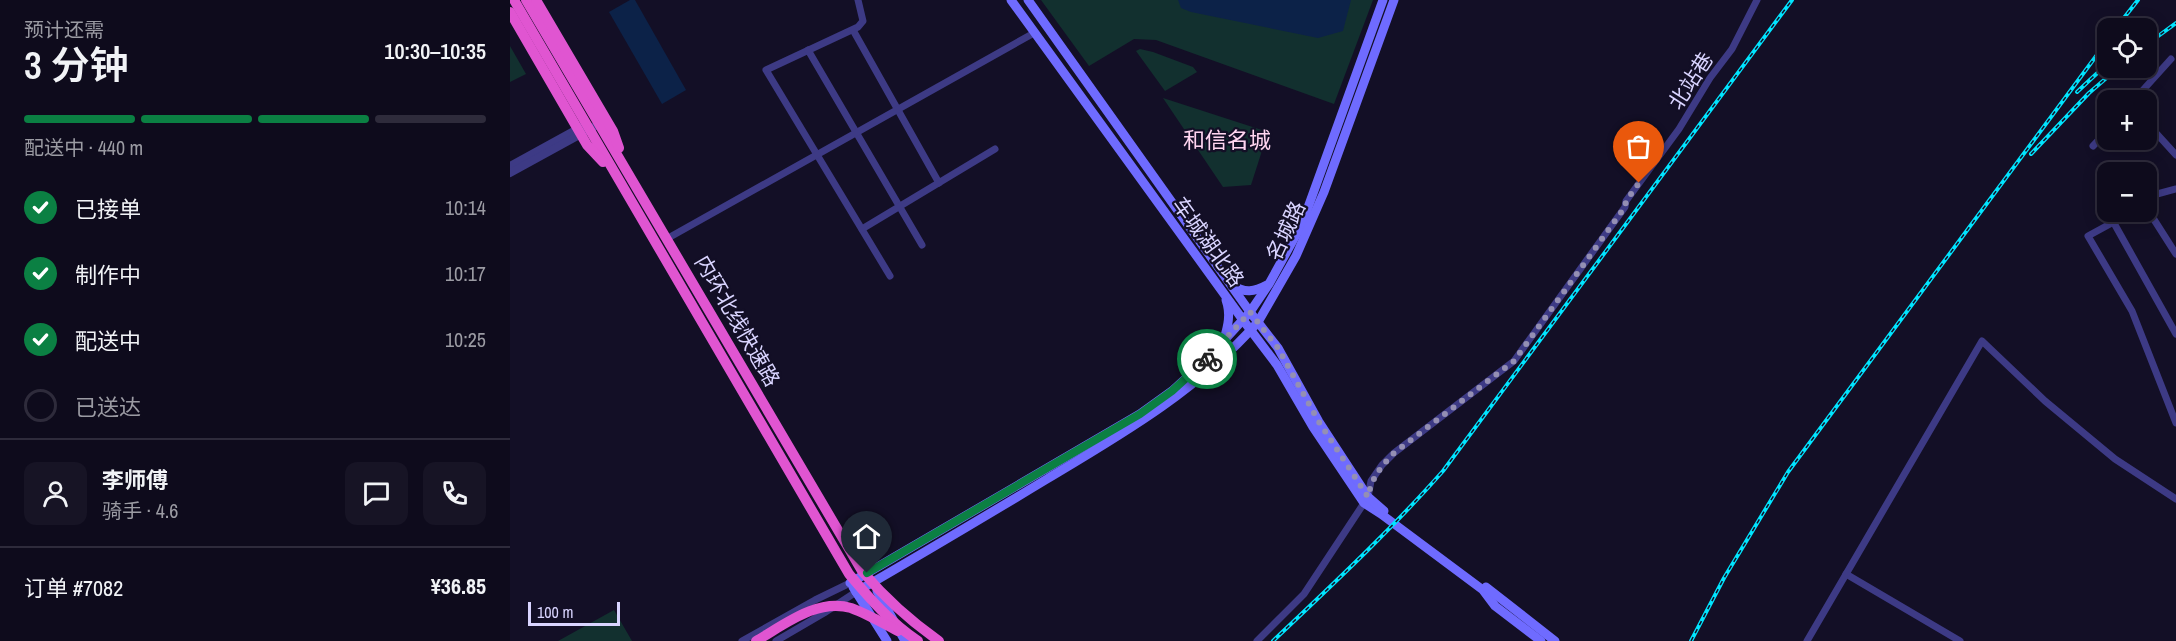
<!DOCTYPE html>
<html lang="zh">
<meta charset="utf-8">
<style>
:root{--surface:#0e0b1c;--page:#171425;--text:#f1f3f6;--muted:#9b9ba3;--line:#2e2b3b;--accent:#0b8043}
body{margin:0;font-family:"Archivo Narrow","Noto Sans SC",sans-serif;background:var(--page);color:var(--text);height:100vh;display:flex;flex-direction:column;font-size:22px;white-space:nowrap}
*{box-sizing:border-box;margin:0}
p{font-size:20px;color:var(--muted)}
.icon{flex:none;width:33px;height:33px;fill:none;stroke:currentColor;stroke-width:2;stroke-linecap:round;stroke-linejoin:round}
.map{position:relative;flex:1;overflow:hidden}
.panel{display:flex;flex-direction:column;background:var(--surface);width:510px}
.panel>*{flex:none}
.controls{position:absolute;left:1587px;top:18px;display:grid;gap:12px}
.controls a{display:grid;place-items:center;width:60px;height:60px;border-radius:12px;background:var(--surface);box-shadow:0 3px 15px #0003,0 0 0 2px var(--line);font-size:30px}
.scale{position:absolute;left:18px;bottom:15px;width:92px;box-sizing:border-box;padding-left:6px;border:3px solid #d9d4ff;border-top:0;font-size:16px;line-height:21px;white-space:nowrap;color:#d9d4ff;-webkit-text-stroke:4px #130f26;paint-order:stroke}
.pin{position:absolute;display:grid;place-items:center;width:51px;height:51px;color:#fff;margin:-62px -26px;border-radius:50% 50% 50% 0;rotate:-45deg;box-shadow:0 0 6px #0007}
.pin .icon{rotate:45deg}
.courier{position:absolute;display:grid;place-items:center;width:60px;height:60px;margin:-30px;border:4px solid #0b8043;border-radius:50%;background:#fff;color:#222;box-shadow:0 2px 8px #0007}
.overview em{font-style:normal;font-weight:600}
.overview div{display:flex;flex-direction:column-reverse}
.overview{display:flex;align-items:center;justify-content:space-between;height:102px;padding:0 24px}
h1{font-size:39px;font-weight:600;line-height:45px}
.bar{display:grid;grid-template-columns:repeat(4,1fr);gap:9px 6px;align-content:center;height:72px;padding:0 24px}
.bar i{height:8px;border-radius:4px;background:var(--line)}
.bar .selected{background:var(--accent)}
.bar p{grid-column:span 4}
.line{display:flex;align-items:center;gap:15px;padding:0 24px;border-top:2px solid var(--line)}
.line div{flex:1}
.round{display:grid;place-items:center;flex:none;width:63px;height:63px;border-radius:12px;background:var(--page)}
ol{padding:0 24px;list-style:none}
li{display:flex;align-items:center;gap:18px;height:66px}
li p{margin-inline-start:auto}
li .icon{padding:6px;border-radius:50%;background:var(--accent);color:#fff;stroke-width:4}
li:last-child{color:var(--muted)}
li i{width:33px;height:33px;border:3px solid var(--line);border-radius:50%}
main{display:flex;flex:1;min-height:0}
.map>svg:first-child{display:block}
.green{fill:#12302f}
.water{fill:#0c2248}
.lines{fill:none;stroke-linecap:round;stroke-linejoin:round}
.minor{stroke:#3d3a85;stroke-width:7}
.tertiary{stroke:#3d3a85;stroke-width:8}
.secondary{stroke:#6f6bff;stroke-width:9}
.rail-casing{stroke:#00e5ff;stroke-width:4}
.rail{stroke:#130f26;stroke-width:1.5;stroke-dasharray:4.5;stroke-linecap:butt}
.trunk-bridge{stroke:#e055d1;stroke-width:10}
.done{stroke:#948fb3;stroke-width:6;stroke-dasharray:0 10.8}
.route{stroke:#0b8043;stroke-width:8}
.labels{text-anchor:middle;stroke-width:4.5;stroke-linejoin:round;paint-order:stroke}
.street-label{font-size:21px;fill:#d9d4ff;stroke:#130f26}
.neighbourhood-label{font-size:22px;fill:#ffd6f0;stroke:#130f26}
</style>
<main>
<section class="panel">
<div class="overview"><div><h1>3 分钟</h1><p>预计还需</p></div><em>10:30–10:35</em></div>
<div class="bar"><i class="selected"></i><i class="selected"></i><i class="selected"></i><i></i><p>配送中 · 440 m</p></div>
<ol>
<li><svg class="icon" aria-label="check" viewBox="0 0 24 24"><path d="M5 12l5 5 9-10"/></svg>已接单<p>10:14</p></li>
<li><svg class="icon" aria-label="check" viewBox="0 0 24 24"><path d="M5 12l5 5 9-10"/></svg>制作中<p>10:17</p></li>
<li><svg class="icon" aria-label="check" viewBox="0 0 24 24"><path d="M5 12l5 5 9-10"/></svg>配送中<p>10:25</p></li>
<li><i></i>已送达</li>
</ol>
<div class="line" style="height:108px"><a class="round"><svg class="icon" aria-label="person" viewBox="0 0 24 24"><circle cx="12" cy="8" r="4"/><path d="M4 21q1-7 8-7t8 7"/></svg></a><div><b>李师傅</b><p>骑手 · 4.6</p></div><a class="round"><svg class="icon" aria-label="chat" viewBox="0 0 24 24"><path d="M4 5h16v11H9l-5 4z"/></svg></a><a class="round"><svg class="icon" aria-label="phone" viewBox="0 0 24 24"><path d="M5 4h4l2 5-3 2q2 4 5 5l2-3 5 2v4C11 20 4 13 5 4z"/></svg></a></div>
<div class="line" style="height:78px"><div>订单 #7082</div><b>¥36.85</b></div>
</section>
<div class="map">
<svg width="1666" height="641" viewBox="0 0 1666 641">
<rect width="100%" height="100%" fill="#130f26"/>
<g class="green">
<path d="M531,0h332l-39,104 -178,-64 -22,-1 -45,27z"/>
<path d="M0,46l16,28 -16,8z"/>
<path d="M630,49l13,3 40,15 4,5 -32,19 -29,-40z"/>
<path d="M653,98l105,34 -17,53 -28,2z"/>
<path d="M104,610l18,31h-74z"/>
</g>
<g class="water">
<path d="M120,0h5l51,90 -24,14 -53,-92z"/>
<path d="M668,0h173l-8,31 -25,7 -127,-26 -10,-4z"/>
</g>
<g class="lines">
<g class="minor">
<path d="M348,0l5,21 -5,6 -92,43 124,206"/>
<path d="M343,30l86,153"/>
<path d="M298,50l114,195"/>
<path d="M1624,100l37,-41"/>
<path d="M1636,122l30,33"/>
<path d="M1583,146l15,-16"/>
<path d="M1636,197l30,-8"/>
<path d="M1636,207l30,47"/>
<path d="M1600,212v12l-22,12 44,75 44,112"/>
<path d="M1600,216l66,118"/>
<path d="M352,229l133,-80"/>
<path d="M160,237l364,-204"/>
<path d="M1336,574l114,67"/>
<path d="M232,641l73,-41 35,-17"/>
<path d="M266,641l48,-28 32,-21"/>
<path d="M747,641l47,-47 64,-97 3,-16 11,-16 12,-12 120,-92 111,-154 1,-6 53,-72 31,-51 22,-29 25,-49"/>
<path d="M1297,641l175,-300 63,60 70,58 61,40"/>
</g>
<g class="tertiary">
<path d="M0,166l71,-39"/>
<path d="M0,173l93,-51"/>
</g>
<g class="secondary">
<path d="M501,0l232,320 34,45 36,62 51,76 17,11 102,76 12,16 46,35"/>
<path d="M518,0l222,312 28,36 41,74 49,75 16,14"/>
<path d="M723,286c12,7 21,6 34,-1"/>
<path d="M714,339c4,-13 7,-25 2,-39"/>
<path d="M340,583l290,-169 32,-23 36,-33 42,-46 19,-28 33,-60 81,-224"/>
<path d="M343,587l34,54"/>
<path d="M976,587l69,54"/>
<path d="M367,591l28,50"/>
<path d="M346,592c64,-37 128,-75 191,-113 77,-46 151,-89 211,-157l38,-66 28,-64 70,-192"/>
</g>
<defs>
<g id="rail">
<path d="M1606,28l22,-28"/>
<path d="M1636,45l30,-22"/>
<path d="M1567,92l31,-29"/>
<path d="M1521,154l58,-61 29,-25"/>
<path d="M763,641c58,-55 117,-110 170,-170l349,-471"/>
<path d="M1181,641l33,-63 64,-106 320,-432"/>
</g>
</defs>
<use href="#rail" class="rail-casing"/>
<use href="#rail" class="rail"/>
<g class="trunk-bridge">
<path d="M4,0l335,574c21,25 42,49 69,67"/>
<path d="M16,0l336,571c23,27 47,49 77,70"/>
<path d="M26,0l77,131 6,17"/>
<path d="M0,12l77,133 16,17"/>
<path d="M246,641c28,-16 61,-43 95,-33 16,6 32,15 47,23"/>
</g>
</g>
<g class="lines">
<path class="done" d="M697,359l43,-47 28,36 41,74 49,75c4,-20 12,-29 26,-44l120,-92 111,-154 1,-6 13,-18"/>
<path class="route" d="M357,573l273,-159 32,-23 35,-32"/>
</g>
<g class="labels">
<g class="street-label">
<text transform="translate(1181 81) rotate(-57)" y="7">北站巷</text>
<text transform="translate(776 231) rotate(-65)" y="7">名城路</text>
<text transform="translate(698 242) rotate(54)" y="7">车城湖北路</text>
<text transform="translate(227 321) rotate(60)" y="7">内环北线快速路</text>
</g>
<g class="neighbourhood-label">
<text x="717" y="148">和信名城</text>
</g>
</g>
</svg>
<div class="controls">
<a><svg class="icon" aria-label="locate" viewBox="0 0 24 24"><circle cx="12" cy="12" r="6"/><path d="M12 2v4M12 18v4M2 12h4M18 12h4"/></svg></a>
<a>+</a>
<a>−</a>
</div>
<div class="scale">100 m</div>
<div class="pin" style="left:1129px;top:183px;background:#ea580c"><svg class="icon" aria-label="bag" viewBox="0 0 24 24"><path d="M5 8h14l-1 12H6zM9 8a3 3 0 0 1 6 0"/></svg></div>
<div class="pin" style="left:357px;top:573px;background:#1f2937"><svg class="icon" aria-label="home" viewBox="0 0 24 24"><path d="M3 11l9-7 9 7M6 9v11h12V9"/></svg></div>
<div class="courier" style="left:697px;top:359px"><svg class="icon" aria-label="bike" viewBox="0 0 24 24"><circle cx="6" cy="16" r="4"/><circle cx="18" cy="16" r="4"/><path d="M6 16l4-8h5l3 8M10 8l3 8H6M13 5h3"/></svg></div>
</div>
</main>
